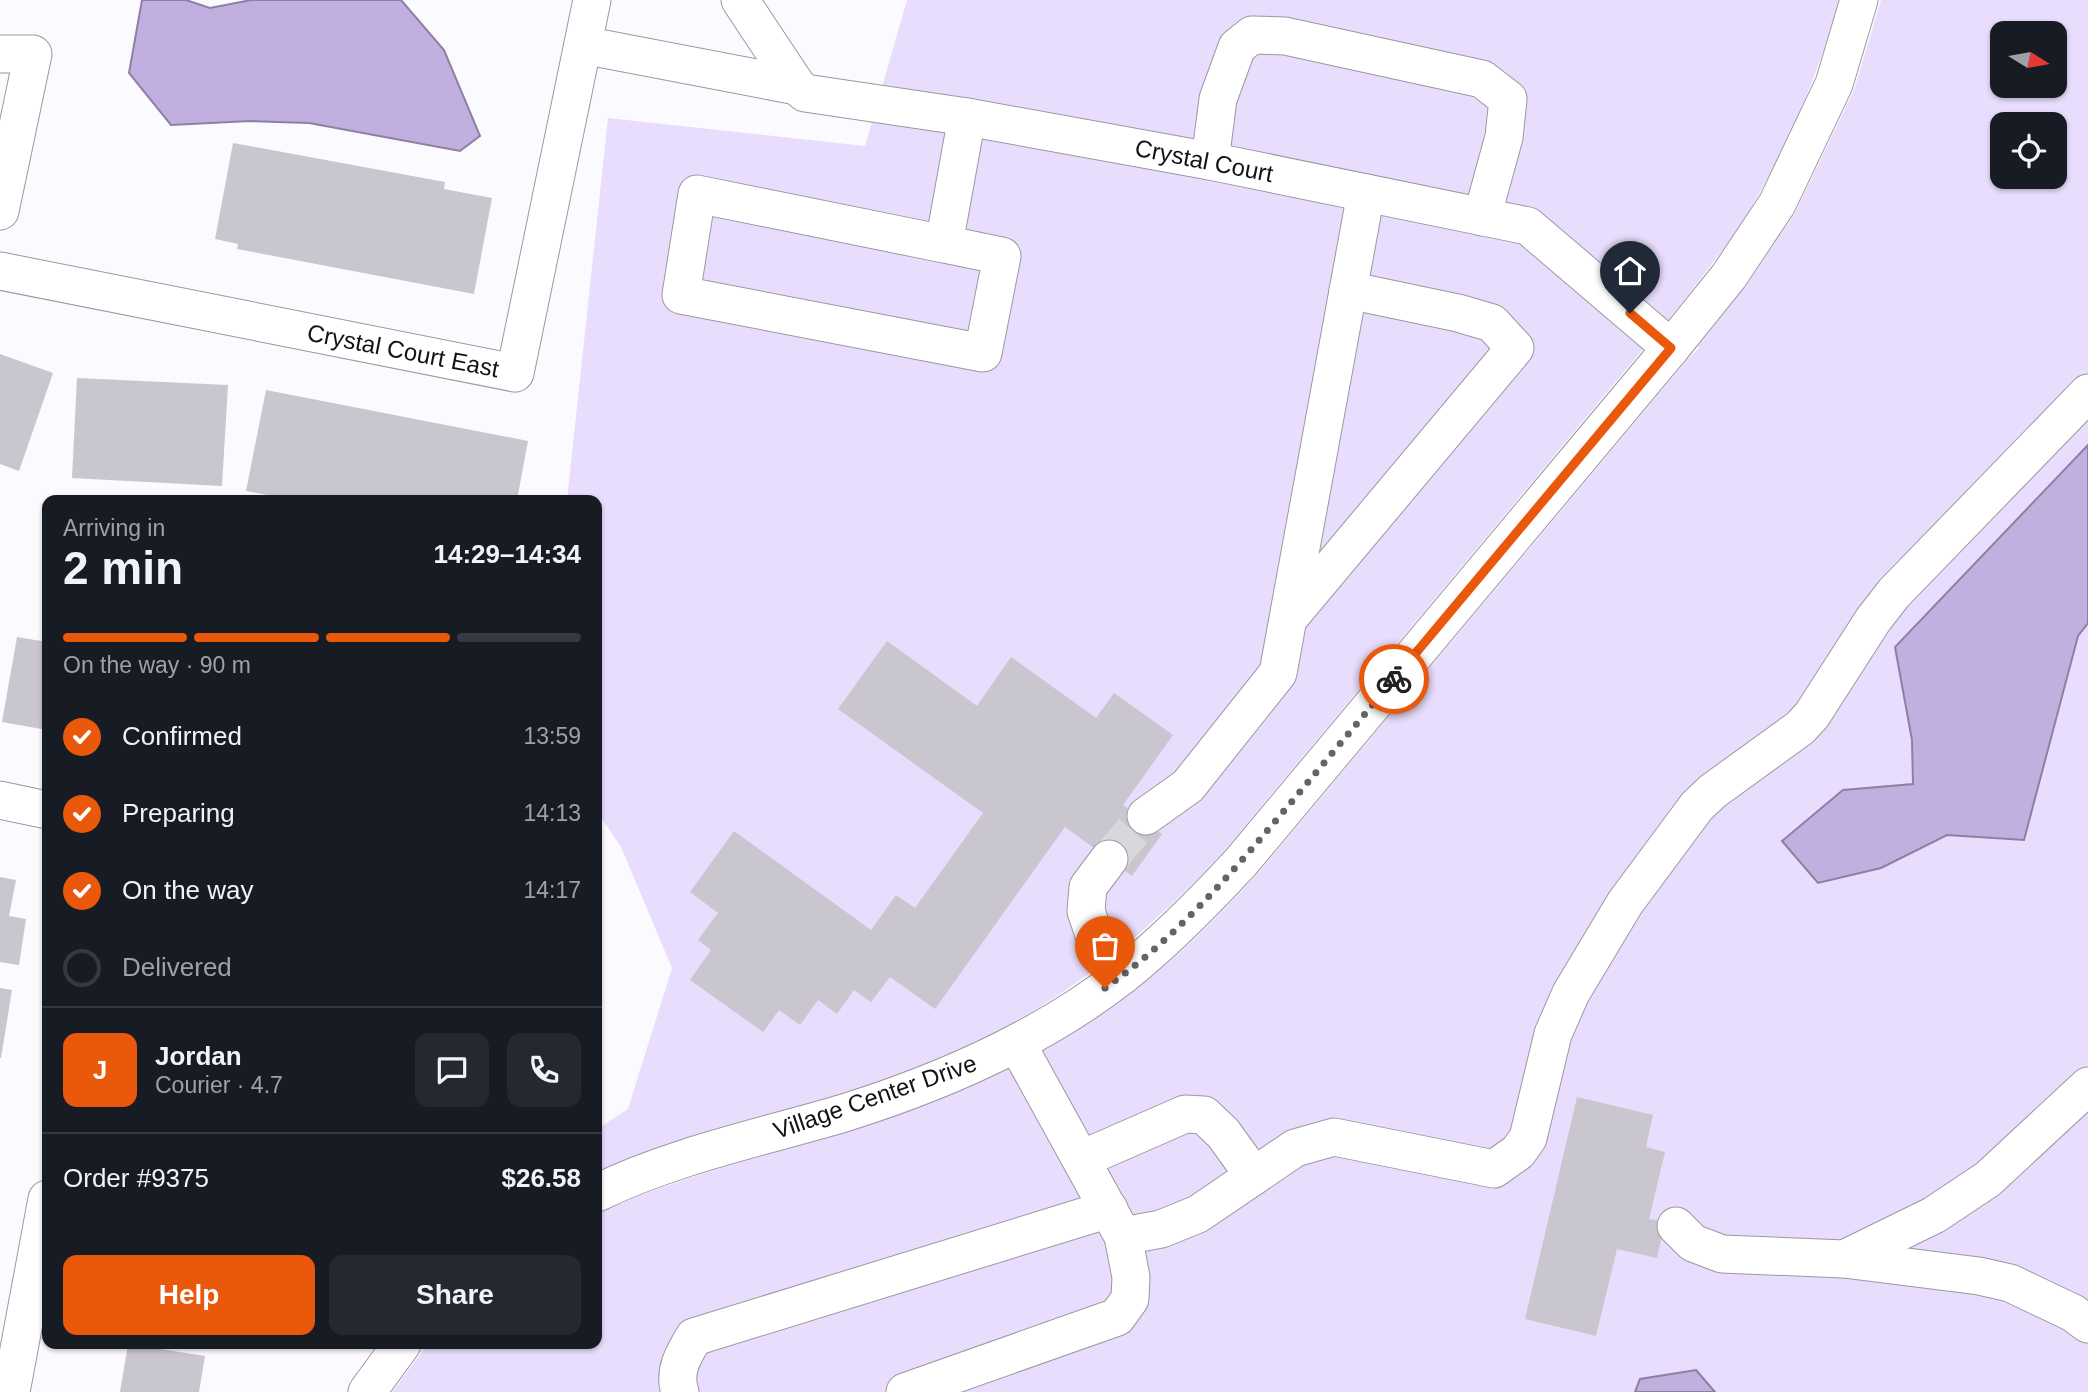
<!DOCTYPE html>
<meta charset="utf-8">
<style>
:root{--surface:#171b24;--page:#242831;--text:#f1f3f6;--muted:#9ea1a6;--line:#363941;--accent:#ea580c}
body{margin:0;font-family:Arial,sans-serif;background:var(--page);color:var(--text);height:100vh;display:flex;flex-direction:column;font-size:26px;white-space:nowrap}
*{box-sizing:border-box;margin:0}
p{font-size:23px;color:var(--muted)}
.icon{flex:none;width:38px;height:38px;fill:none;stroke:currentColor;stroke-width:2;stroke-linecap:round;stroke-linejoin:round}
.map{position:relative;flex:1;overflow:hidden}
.sheet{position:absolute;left:42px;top:495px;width:560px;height:854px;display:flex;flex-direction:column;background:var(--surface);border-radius:14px;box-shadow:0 2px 5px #0004}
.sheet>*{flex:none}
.needle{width:46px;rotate:101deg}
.tools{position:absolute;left:1990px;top:21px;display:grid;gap:14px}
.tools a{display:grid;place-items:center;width:77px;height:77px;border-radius:14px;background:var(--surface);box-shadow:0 2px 5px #0004;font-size:35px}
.pin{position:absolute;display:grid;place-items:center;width:60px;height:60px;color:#fff;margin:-72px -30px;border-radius:50% 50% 50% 0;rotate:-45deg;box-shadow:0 0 7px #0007}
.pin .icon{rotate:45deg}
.courier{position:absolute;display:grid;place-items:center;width:70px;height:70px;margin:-35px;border:5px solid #ea580c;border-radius:50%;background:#fff;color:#222;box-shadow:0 2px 9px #0007}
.head em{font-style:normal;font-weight:800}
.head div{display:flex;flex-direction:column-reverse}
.head{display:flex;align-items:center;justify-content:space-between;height:119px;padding:0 21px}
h1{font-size:46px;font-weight:800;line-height:52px}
.bar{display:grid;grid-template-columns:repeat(4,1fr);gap:10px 7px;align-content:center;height:84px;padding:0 21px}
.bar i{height:9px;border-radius:5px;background:var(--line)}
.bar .current{background:var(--accent)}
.bar p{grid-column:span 4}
.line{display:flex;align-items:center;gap:18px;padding:0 21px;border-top:2px solid var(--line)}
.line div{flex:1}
.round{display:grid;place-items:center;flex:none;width:74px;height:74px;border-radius:14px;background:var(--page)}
ol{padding:0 21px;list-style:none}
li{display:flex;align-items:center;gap:21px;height:77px}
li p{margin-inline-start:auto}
li .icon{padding:7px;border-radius:50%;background:var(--accent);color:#fff;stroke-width:4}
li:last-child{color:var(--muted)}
li i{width:38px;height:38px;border:4px solid var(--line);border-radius:50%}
.button{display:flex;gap:14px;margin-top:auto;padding:14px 21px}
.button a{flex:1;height:80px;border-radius:14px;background:var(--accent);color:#fff;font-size:28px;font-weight:800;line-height:80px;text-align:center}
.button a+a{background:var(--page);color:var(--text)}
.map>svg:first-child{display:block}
.green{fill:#e8ddfc;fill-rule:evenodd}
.water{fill:#c1afe0;stroke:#8d80a3;stroke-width:2}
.building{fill:#c9c6d0}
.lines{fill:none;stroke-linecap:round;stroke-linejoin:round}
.minor-tunnel{stroke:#d8d7db;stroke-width:37;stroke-dasharray:37 18;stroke-linecap:butt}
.minor-casing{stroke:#9b98a1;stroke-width:39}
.minor{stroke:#fff;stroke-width:37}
.done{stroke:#646367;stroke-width:7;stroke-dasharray:0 12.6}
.route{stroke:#ea580c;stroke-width:9}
.labels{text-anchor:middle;stroke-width:6;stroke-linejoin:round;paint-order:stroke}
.street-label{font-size:24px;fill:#131215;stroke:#fff}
</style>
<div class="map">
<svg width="2088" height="1392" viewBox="0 0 2088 1392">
<rect width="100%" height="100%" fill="#fbfafe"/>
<g class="green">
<path d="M907,0h932c-19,67 -45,133 -80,194 -25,45 -60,86 -91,126l-126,-107 -11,-4 -567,-74 242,44 312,64 125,106 -418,501c-87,93 -172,161 -290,211 -110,46 -228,66 -338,111v-43l31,-20 44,-141 -51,-121 -24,-36v-311h-30l41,-382 257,28z"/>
<path d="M1881,0h207v445l-193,202 17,93 1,44 -70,6 38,78 66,-33 77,5 54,-204 10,-13v769h-373l-19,-22 -55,9 -6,13h-1243l36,-48h169v-130c81,-38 170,-58 255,-84 115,-36 224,-88 316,-167 32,-28 61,-58 90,-90l429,-513 12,-12 -1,-2 48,-60 48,-71 60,-125zM2002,33h52v53h-52zM2002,124h52v53h-52z"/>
</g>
<g class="water">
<path d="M142,0h44l24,8 41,-8h150l43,50 36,86 -20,15 -151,-28 -59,-2 -79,4 -42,-52z"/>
<path d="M2088,445v178l-10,13 -54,204 -77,-5 -66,33 -63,15 -36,-42 61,-51 70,-6 -1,-44 -17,-93z"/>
<path d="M1696,1370l19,22h-80l5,-13z"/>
</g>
<g class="building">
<path d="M233,143l212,39 -1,7 48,9 -18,96 -237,-45 1,-5 -23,-5z"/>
<path d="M0,354l53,19 -34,98 -19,-7z"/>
<path d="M77,378l151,7 -6,101 -150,-8z"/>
<path d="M266,390l262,51 -11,59h-222l-49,-9z"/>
<path d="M17,637l30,5v88l-45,-8z"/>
<path d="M887,641l90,65 34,-49 85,61 18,-25 59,42 -50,70 39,29 -30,42 -67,-49 -130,182 -45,-32 -19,25 -17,-12 -17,24 -19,-14 -18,25 -21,-15 -16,22 -73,-52 21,-30 -13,-10 20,-27 -28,-21 44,-61 137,99 25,-35 19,13 68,-95 -145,-104z"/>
<path d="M0,877l16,3 -7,36 17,3 -7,46 -19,-3z"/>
<path d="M0,988l12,2 -11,68h-1z"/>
<path d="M1577,1097l76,18 -7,32 19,5 -16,67 16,3 -8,36 -40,-9 -21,87 -71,-17z"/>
<path d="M128,1344l77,12 -6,36h-79z"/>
</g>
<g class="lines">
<path class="minor-tunnel" d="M1109,859l37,-43"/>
<defs>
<g id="minor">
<path d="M740,0l57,86 8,7 162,24 243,44 318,65 143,122"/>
<path d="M583,45l214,41"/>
<path d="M0,54h33l-33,157"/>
<path d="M1210,161l8,-62 19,-52 15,-12 33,1 197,43 26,20 -4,38 -22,80"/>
<path d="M944,244l-247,-50 -16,101 302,58 19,-97 -58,-12 23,-127"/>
<path d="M0,271l515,102 77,-373"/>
<path d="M1289,618l226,-270 -23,-25 -34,-10 -110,-23"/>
<path d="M0,800l47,10"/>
<path d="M1146,816l42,-30 90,-113 88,-480"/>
<path d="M1109,859l-21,28 -2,24 15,44 21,21"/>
<path d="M1017,1044l106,192 38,-7 37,-15 97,-66 39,-11 160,32 24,-17 10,-14 25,-104 18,-41 54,-90 72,-97 16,-15 87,-63 12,-13 61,-95 21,-27 194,-200"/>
<path d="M1082,1159l103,-45 19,1 19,18 31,43"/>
<path d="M597,1193c75,-37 166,-56 247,-80 99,-31 196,-73 279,-138 43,-34 81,-73 118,-113l430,-514 58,-72 48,-72 57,-120 25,-84"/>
<path d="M1676,1226l17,17 29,11 122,5 90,-44 54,-36 100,-93"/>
<path d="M1844,1259l135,17 31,7 63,30 15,11"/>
<path d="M11,1392l36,-193"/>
<path d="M367,1392l35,-48"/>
<path d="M680,1392c-7,-20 3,-37 14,-55l415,-128"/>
<path d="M905,1392l212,-75 13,-18 1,-22 -8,-41"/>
</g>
</defs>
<use href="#minor" class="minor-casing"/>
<use href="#minor" class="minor"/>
</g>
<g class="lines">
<path class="done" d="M1105,988c74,-52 131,-120 189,-189 33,-40 67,-80 100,-120"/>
<path class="route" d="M1394,679l277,-331 -41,-35"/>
</g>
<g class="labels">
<g class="street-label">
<text transform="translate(1204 161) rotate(11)" y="8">Crystal Court</text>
<text transform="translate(403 351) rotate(11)" y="8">Crystal Court East</text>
<text transform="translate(875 1097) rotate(-19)" y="8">Village Center Drive</text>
</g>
</g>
</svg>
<div class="tools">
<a><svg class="needle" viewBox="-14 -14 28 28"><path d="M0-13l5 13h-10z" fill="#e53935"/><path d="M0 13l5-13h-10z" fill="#9ea1a6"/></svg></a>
<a><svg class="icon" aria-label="locate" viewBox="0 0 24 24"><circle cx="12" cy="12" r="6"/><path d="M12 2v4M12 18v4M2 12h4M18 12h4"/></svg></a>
</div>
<div class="pin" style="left:1105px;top:988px;background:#ea580c"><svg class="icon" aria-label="bag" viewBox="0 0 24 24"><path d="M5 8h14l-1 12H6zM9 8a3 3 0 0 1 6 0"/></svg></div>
<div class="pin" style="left:1630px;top:313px;background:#1f2937"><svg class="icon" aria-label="home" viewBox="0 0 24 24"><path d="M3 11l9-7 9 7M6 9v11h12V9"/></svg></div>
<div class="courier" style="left:1394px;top:679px"><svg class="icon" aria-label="bike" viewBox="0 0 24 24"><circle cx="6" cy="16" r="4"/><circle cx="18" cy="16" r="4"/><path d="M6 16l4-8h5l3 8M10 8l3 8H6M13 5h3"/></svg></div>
<section class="sheet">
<div class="head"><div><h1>2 min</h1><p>Arriving in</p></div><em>14:29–14:34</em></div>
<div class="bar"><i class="current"></i><i class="current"></i><i class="current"></i><i></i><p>On the way · 90 m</p></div>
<ol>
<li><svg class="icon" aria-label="check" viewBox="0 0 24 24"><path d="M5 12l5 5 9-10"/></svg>Confirmed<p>13:59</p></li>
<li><svg class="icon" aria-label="check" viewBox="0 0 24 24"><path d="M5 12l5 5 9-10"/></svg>Preparing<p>14:13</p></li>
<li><svg class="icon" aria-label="check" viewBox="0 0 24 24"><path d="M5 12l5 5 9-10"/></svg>On the way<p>14:17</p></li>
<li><i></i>Delivered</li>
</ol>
<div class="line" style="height:126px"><b class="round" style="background:var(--accent);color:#fff">J</b><div><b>Jordan</b><p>Courier · 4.7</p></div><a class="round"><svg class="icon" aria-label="chat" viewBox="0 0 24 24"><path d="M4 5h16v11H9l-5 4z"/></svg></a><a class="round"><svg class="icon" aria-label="phone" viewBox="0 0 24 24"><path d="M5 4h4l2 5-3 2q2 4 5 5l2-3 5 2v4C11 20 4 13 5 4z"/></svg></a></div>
<div class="line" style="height:91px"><div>Order #9375</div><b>$26.58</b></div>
<div class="button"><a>Help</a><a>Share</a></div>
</section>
</div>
